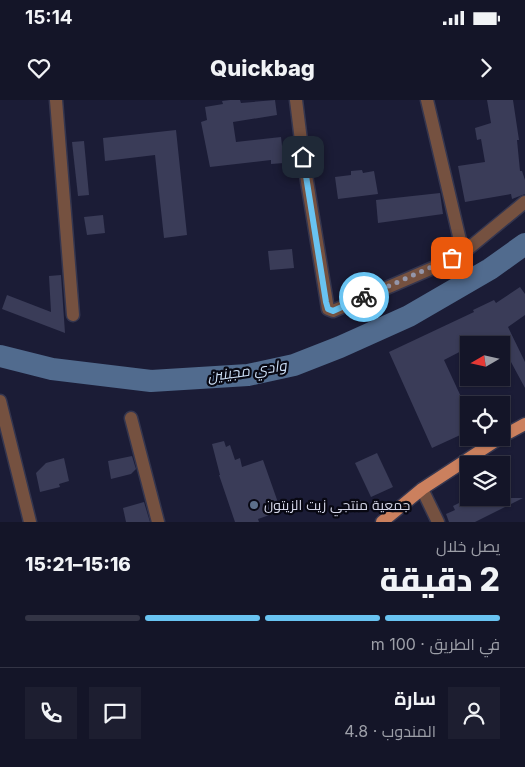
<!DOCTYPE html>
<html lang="ar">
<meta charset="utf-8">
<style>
:root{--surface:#141528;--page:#1d1e30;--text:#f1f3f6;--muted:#9d9fa8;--line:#333445;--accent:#69c3f1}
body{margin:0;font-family:Inter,Cairo,sans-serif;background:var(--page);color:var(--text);direction:rtl;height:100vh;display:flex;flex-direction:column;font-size:19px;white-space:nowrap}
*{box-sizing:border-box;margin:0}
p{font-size:16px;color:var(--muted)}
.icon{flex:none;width:28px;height:28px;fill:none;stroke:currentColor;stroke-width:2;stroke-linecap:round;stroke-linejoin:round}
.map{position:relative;height:422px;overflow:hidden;direction:ltr}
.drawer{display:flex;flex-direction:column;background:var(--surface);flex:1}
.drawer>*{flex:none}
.needle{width:32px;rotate:261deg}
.tools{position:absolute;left:460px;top:236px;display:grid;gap:10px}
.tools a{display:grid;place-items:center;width:50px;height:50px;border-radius:0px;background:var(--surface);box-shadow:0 1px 4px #0004,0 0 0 1px var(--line);font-size:25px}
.pin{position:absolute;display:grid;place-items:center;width:42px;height:42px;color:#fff;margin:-21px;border-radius:10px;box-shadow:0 2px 8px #0006}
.courier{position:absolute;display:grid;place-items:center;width:50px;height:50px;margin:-25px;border:4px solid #69c3f1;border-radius:50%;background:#fff;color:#222;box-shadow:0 1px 6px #0007}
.headline em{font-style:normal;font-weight:800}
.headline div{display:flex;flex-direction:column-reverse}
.headline{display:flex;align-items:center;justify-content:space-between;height:85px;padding:0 25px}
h1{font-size:32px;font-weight:800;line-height:38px}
.bar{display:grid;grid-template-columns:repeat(4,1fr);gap:8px 5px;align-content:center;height:60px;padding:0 25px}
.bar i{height:6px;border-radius:4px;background:var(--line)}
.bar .selected{background:var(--accent)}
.bar p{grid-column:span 4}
.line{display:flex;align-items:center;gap:12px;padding:0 25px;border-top:1px solid var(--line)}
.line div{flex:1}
.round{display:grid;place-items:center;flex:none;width:52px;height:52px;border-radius:0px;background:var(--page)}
.status{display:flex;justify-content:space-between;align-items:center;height:35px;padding:0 25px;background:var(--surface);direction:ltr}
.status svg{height:14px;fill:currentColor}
header{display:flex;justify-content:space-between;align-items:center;height:65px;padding:0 25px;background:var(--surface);font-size:22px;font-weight:800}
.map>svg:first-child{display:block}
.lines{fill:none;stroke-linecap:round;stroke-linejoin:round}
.river{stroke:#516b8e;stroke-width:22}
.building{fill:#3a3c58}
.minor-casing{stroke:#35364f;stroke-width:15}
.primary-casing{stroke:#35364f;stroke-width:15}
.minor{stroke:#755140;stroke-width:12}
.primary{stroke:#cb805e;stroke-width:12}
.done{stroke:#9496aa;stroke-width:5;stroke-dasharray:0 9}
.route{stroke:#69c3f1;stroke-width:6}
.service-dot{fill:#5c6f8a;stroke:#080813;stroke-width:2}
.labels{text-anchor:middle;stroke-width:4.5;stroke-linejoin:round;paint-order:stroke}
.poi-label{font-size:14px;fill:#d5d7e9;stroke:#080813;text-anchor:start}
.water-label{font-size:15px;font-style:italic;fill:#cadcf3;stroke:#080813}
</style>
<div class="status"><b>15:14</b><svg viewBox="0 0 49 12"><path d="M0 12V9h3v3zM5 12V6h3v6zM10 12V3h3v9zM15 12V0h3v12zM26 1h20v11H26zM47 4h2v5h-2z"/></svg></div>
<header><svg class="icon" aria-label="forward" viewBox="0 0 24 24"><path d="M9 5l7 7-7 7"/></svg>Quickbag<svg class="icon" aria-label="heart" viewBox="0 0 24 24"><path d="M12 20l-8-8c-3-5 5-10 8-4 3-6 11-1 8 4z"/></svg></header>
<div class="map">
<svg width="525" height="422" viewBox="0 0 525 422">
<rect width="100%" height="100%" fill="#1b1c36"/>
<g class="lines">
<path class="river" d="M0,256l52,13 99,12 97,-6 46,-10 46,-18 69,-31 81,-47 35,-25"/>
</g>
<g class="building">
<path d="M230,0h10l1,3 34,-3 2,15 -44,7 3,20 45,-5 3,26 -13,1v-4l-61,7 -9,-45 6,-2 -2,-13 18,-3 -1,-3z"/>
<path d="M487,0h26l6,40h-2l3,31h2l3,9v14l-13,5 -1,-5 -46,8 -7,-36 27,-4 -4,-23 -4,1 -2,-12 16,-5z"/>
<path d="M176,30l11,105 -23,3 -9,-83 -50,6 -2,-23z"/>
<path d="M84,41l5,54 -11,1 -6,-54z"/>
<path d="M362,70l1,3 11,-2 4,23 -40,5 -3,-22 16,-2v-4z"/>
<path d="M440,93l3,21 -65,9 -2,-23z"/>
<path d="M103,115l2,18 -18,2 -3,-18z"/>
<path d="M292,149l2,19 -24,2 -2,-19z"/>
<path d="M61,175l4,58 -63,-24 5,-14 44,17 -2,-36z"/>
<path d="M520,187l5,7v21l-17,12 17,35v26l-14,-26 -10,5v-22h-11l-3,-6 -13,6h-5v2l-25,13 25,54v17l-37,17 -43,-96 85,-40 -1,-2 21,-10 2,3z"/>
<path d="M224,341l2,6 4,-2 5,15 5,-2 2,9 21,-7 18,51 -23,8 1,3h-24l-16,-47h1l-8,-31z"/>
<path d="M377,353l16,34 -22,10 -16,-34z"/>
<path d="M132,356l4,13 -5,5 -20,5 -3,-18z"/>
<path d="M64,358l5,23 -10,3 1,3 -20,5 -4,-19 10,-10z"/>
<path d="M501,377l10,21h12l-48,24h-26l-3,-8 9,-4 -2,-4 16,-8h32z"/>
<path d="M144,402l6,20h-24l-3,-14z"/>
</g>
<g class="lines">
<defs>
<g id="minor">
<path d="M56,0l17,215"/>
<path d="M296,0l7,57 25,152 5,2 109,-47 21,-11 62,-51"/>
<path d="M427,0l36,153"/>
<path d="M0,301l30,121"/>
<path d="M131,318l27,104"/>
<path d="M422,389l16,33"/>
</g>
<g id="primary">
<path d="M501,337l24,-13"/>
<path d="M382,422l40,-33 78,-51"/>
</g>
</defs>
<use href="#minor" class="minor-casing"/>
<use href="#primary" class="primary-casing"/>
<use href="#minor" class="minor"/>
<use href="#primary" class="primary"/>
</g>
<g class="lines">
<path class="done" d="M364,197l88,-39"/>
<path class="route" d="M303,57l23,145 2,7 5,2 31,-14"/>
</g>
<circle class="service-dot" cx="254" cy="405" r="5"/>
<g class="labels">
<g class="poi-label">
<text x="264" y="410">جمعية منتجي زيت الزيتون</text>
</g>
<g class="water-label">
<text transform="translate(247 271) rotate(-8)" y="5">وادي مجينين</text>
</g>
</g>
</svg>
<div class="tools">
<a><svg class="needle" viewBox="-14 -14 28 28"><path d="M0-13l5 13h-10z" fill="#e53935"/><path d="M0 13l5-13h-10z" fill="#9d9fa8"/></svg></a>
<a><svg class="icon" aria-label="locate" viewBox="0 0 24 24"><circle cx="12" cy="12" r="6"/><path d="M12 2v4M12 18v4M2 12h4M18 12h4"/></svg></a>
<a><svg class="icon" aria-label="layers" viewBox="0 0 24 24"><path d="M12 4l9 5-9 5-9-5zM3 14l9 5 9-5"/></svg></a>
</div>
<div class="pin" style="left:452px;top:158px;background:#ea580c"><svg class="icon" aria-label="bag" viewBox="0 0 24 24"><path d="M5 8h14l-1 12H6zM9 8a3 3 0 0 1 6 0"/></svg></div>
<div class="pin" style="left:303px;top:57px;background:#1f2937"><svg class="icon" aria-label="home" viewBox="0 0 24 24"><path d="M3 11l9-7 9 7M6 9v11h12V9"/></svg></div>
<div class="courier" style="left:364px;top:197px"><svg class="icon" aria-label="bike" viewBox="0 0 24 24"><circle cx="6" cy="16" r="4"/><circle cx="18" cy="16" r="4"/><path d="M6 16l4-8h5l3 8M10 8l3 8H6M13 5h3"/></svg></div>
</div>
<section class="drawer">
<div class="headline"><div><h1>2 دقيقة</h1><p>يصل خلال</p></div><em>15:16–15:21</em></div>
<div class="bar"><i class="selected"></i><i class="selected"></i><i class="selected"></i><i></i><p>في الطريق · 100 m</p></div>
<div class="line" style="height:90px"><a class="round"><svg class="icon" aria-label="person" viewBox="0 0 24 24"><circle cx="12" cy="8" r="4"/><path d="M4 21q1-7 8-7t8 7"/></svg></a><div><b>سارة</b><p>المندوب · 4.8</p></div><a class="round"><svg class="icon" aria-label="chat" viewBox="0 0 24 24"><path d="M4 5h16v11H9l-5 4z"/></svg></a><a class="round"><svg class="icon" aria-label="phone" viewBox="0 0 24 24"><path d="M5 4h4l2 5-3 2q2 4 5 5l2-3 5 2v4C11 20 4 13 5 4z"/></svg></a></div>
</section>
